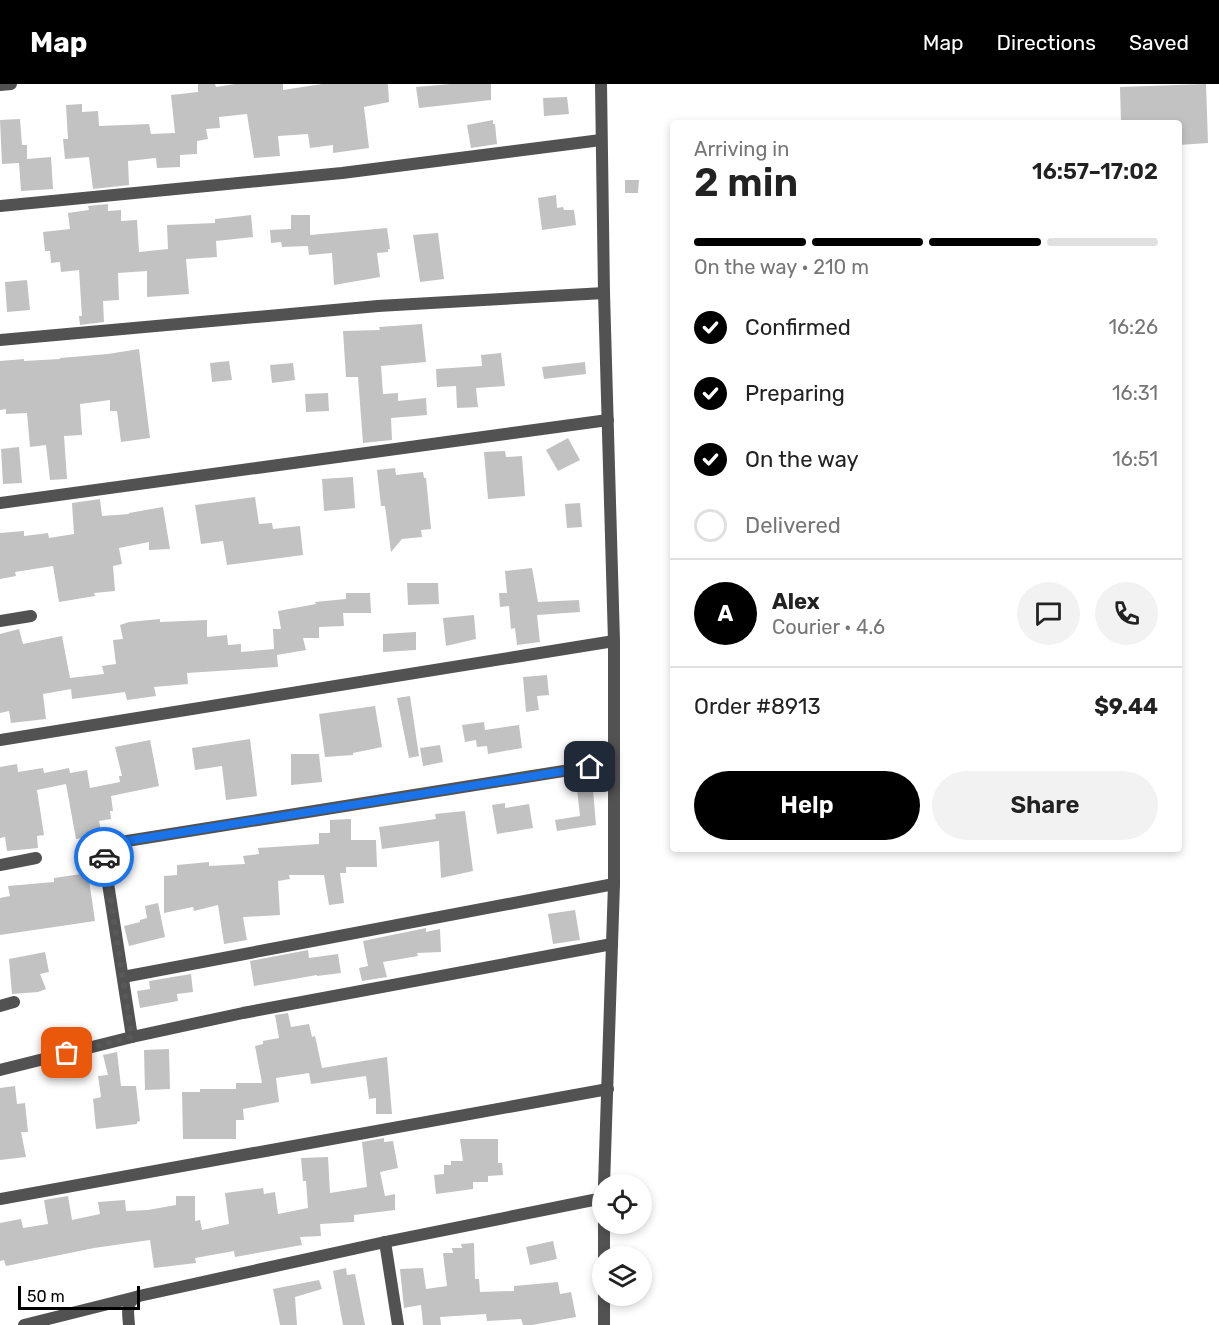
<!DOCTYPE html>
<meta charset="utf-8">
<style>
:root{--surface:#fff;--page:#f2f2f2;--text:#222;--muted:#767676;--line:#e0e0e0;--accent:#000}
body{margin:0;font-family:Rubik,sans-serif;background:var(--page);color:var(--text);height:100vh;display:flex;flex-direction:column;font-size:22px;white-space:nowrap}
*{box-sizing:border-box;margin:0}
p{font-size:20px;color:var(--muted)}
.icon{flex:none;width:33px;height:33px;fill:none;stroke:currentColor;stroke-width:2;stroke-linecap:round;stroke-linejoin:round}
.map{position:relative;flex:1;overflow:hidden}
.side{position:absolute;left:670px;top:36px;width:512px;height:732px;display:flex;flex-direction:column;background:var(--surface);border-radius:6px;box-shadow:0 3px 9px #0003}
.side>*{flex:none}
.controls{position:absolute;left:592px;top:1090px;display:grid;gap:12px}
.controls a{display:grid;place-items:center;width:60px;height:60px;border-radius:50%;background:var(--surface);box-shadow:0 3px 9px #0003;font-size:30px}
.scale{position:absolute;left:18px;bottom:15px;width:122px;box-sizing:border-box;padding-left:6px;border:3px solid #000;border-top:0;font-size:16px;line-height:21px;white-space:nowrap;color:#000;-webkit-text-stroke:4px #fff;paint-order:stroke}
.pin{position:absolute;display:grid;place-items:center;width:51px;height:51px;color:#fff;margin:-26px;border-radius:12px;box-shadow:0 3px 9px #0006}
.courier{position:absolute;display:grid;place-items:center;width:60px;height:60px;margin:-30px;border:4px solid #1a73e8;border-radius:50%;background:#fff;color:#222;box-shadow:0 2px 8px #0007}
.overview em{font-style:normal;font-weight:600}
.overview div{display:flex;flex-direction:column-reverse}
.overview{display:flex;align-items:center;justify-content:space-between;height:102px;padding:0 24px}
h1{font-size:39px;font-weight:600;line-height:45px}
.bar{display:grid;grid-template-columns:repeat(4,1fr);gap:9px 6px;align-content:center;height:72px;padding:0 24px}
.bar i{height:8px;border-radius:4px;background:var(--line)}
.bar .selected{background:var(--accent)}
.bar p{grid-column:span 4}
.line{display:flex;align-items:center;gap:15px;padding:0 24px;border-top:2px solid var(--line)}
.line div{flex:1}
.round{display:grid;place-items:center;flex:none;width:63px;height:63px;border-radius:32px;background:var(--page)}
ol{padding:0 24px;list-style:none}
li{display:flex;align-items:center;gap:18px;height:66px}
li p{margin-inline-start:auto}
li .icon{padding:6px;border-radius:50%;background:var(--accent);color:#fff;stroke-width:4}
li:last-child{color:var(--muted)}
li i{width:33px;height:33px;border:3px solid var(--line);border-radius:50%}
.cta{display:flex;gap:12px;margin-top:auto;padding:12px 24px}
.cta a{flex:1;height:69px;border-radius:36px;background:var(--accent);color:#fff;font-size:24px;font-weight:600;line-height:69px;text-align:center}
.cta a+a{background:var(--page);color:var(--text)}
header{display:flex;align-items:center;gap:36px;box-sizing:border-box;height:84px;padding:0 30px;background:var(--accent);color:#fff}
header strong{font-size:28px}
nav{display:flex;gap:33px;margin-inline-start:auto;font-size:21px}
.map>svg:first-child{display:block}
.building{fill:#c2c2c2}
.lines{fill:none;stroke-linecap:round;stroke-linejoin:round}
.minor{stroke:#525252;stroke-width:12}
.done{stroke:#595959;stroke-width:6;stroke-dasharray:0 10.8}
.route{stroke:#1a73e8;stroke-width:8}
</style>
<header>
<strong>Map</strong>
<nav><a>Map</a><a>Directions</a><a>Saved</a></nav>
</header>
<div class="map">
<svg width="1219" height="1241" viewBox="0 0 1219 1241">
<rect width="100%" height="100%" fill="#fff"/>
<g class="building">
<path d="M198,0h17l1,3 19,-3h48v6l39,-6h66l1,18 -25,5 5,41 -36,5v-8l-23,3 -2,-14 -30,2 2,20 -26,2 -7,-44 -28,3 1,11 -14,1 2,10 -11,2v13l-17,1v12l-23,1 -1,-10 -28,3 1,24 -36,4 -4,-32 -24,2 -2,-20h5l-2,-34 16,-1v8l16,-1 1,15 50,-2 2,10 24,-1 -4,-38 27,-3z"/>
<path d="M451,0h40v16l-72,8 -3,-21z"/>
<path d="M1206,0l2,59 -29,2v-22h-58l-1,-36z"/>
<path d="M567,13l2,17 -25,2 -1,-18z"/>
<path d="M20,35l2,26h5v14l24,-2 2,32 -32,2 -2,-28 -17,1 -2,-44z"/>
<path d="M493,36v4h2l2,20 -26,4 -4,-23z"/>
<path d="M625,96h14l-1,13h-13z"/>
<path d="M556,111l1,13 6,-1 1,3h10l2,15 -34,5 -4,-32z"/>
<path d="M108,120v7l13,-1v11l16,-1 2,32 29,-3 -1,-24 48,-2v-4l10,-1 26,-3 2,22 -37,4 1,16 -31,2 3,35 -42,3v-26l-29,2 1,27 -16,1 1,21 -24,3 -1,-9h3l-3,-46 -18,2 -1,-10 -9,1 -1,-12h-5l-2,-19 27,-3 -2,-16 21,-3 -1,-4z"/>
<path d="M291,131h19v20l77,-7 3,21h-2v3l-11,1 3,24 -46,8 -2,-32 -23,2 -1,-9 -26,1 -1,-5 -10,1 -1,-13 21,-1z"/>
<path d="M438,149l6,46 -24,3 -7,-47z"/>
<path d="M27,196l3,30 -23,2 -2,-30z"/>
<path d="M422,240l4,38 -45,4 2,28 15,-1v8l28,-3 1,17 -36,3 1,22 -29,3 -5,-66h-12l-3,-46 37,-1 -1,-3z"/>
<path d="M139,265l11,89 -29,4 -4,-31h-7v-11l-30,4 2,31 -18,1 3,43 -17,1 -4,-35 -16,2 -3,-34 -21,1v-5l-6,1v-49l24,-2v2l36,-2v-1l48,-4z"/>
<path d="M501,269l4,33 -29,2 2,19 -21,1 -1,-22 -19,1 -1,-18 46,-3 -1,-11z"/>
<path d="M229,277l3,19 -20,2 -2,-19z"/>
<path d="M585,278l1,12 -42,5 -2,-12z"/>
<path d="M293,279l2,17 -23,3 -2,-18z"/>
<path d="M328,309l1,18 -23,1 -1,-18z"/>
<path d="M568,354l12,22 -22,11 -12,-21z"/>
<path d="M19,363l3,36 -19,1 -2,-35z"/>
<path d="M505,367l1,6 16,-1 3,40 -37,3 -4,-47z"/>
<path d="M395,384l1,7 27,-3 1,6h2l5,51 -10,1 1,7 -20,2 -11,13 -6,-46h-4l-4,-36z"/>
<path d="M353,393l2,31 -31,3 -2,-32z"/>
<path d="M255,413l4,27 13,-1 1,6 27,-3 3,29 -76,10 -4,-24 -22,3 -6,-39z"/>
<path d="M100,415l2,17 27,-2v-1l34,-6 7,42 -21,1v-8l-30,6 3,16 -9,2 2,25 -21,2 1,3 -36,6 -6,-36 -38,6 1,4 -16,3v-46l24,-2v5l24,-3 1,5 25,-4 -2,-31z"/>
<path d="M580,419l2,24 -15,1 -2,-24z"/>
<path d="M532,484l6,34 41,-2 1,12 -43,3 3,27 -23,3 -2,-17 -4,1 -2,-23 -9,1 -1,-14h8l-2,-22z"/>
<path d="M407,499h31l1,21 -31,1z"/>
<path d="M346,509h24l1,20h-28l1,13 -25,1v11h-16l3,12 -29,5 1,12 -91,6 1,11 -34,3 2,9 -29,4 -2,-8 -53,7 -1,-10 -28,5 3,25 -35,4 -2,-12 -9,2v-79l19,-5 4,15 39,-8 8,42 34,-4 -2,-8 14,-2 -3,-24 10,-1 -3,-14 9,-3 31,-3v3l47,-2v17l20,-2 1,10 13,-1v8l33,-3 -1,-20h8l-3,-18 38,-7 -1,-2 31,-3z"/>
<path d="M474,531l2,24 -30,7 -3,-28z"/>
<path d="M416,548v18l-33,2v-18z"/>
<path d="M547,591l2,20 -12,1 2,14 -13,2 -3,-35z"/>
<path d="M410,612l9,60 -10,2 -12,-60z"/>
<path d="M375,622l7,41 -29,6v2l-28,2 -6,-43z"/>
<path d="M484,638l1,8 34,-5 3,23 -34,6 -1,-8 -10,1 -1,-7 -11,2 -3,-17z"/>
<path d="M250,655l7,57 -31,4 -4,-34 -27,4 -3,-22z"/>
<path d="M150,656l9,46 -48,10 2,15h-3l1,8 -12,2 3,14 -26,4 -10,-55 -29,6 7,45 -7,1 1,12 -31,3 -2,-14 -5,1v-71l17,-3 1,8 25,-4 1,5 25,-5 1,5 17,-3 3,18 30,-6 -1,-6h3l-7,-29z"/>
<path d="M440,661l3,17 -20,4 -3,-18z"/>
<path d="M291,670h28l3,28 -31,3z"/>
<path d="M592,694l4,47 -39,6 -2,-11 25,-4 -4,-36z"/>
<path d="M505,719v5l24,-4 4,24 -36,6 -5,-29z"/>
<path d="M465,727l8,60 -32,7 -2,-37 -57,8 -3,-22 57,-8 -1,-5z"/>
<path d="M351,735v21h25l1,27h-31v6h-6l4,30 -15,2 -5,-30h-35l1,4 -12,2 2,34 -37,2 4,23 -23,4 -6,-39 -24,6 -1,-4 -29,6v-37l13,-1v-10l32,-3v4l36,-2 -2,-8 16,-2 -1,-6 61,-4v-11h11v-13z"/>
<path d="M88,789l7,48 -95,14v-37l10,-2 -2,-10 46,-4v-4z"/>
<path d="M158,819l7,34 -36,9 -5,-20 16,-4v-2l7,-2 -2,-12z"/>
<path d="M575,826l5,30 -27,4 -5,-30z"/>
<path d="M426,844v4l14,-3 1,23 -24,1 1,3 -35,6 4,15 -25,4 -3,-13 9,-2 -5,-25z"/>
<path d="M308,866l1,8 29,-4 3,19 -24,3v-1l-63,11 -4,-25z"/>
<path d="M45,868l4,20 -9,2 6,15 -8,3 -26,2 -3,-35z"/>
<path d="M191,890l2,18 -16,2 1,7 -38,7 -3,-17 13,-2 -1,-8z"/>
<path d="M288,929l3,14 18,-3 3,13 3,-1 7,32 65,-11 5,57h-16v-16l-7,1 -3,-23 -55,8 -2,-11 -33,5 3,24 -36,7 1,11h-8v19h-53l-1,-47h18v-3h36v-6h26l-7,-37 8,-2v-3l16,-3 -4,-23z"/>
<path d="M169,965l1,40 -25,1 -1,-40z"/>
<path d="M117,968l4,34h15l4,35 -3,1v2l-41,5 -3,-30 8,-2 -3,-21 10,-1 -5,-20z"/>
<path d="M15,1002l2,18 8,-1 3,29h-7l5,25 -26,3v-72z"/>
<path d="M384,1054v4l9,-1 5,27 -18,4 5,24 10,-2v16l-41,5v7l-34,2 1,12 -21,1 2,8 -67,12 -1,-6 -39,7 1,5 -42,5 -4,-28 -56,8 -88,18 -2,-6 -4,1v-38l21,-4 2,9 25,-4 -4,-24 24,-4 4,24 28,-6 -2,-12 27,-2 1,11 22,-1 28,-5v-9h19v25l5,-1 2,10 27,-6 -4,-31 38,-5 1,6 11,-2 3,22 30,-6 -2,-27h-3l-2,-23 27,-1 2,36 37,-6 -5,-45z"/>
<path d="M460,1055h38v24h4l1,12 -15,1v6h-15v7l-37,5 -2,-19 10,-1v-9h7v-4h12z"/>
<path d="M553,1157l4,18 -27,6 -4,-18z"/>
<path d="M474,1159l1,36h4l1,13 34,-1v-5l44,-4 2,12 11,-2 5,25 -44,8h-9l-2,-6 -34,2 -1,-7 -46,3 1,8h-18l-2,-20 -17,3 -4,-39 23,-1 3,21 21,-3 -4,-33h10l-1,-5h10l-1,-4z"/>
<path d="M346,1184l1,7 8,-1 10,51h-22l-10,-54z"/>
<path d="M319,1196l3,9 -27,8 2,28h-17l-7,-36z"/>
</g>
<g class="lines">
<g class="minor">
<path d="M601,0l3,209 10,348v243l-10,301"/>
<path d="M0,1l11,-1"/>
<path d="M0,122l342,-33 259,-33"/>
<path d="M0,256l378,-34 226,-13"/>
<path d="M0,419l608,-83"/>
<path d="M0,537l31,-5"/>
<path d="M0,656l614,-99"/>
<path d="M0,781l36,-7"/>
<path d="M123,893l491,-93"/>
<path d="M0,922l14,-4"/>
<path d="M132,953l-30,-192 511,-82"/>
<path d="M0,986l132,-33 111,-24 369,-69"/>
<path d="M0,1115l608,-110"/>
<path d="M604,1140v33"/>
<path d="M385,1158l13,83"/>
<path d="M604,1212v29"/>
<path d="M24,1241l112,-28"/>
<path d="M129,1241c-1,-13 -4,-24 10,-29l246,-54 218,-44"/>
</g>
</g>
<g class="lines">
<path class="done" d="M67,969l65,-16 -28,-180"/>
<path class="route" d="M104,773l-2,-12 488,-78"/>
</g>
</svg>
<div class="controls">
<a><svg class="icon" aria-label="locate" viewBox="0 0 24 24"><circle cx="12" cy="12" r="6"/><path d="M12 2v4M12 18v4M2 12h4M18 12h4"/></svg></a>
<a><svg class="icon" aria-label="layers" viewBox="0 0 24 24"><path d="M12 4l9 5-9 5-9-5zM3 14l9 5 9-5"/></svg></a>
</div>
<div class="scale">50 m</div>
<div class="pin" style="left:67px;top:969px;background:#ea580c"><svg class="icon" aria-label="bag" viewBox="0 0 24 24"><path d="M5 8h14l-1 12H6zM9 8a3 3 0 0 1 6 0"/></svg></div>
<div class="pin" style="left:590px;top:683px;background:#1f2937"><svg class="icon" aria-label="home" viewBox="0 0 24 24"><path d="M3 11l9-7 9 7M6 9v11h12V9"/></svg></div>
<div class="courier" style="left:104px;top:773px"><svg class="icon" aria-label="car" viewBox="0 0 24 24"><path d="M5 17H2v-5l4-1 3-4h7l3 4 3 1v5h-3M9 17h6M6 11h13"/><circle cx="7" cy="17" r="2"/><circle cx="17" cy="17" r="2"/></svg></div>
<section class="side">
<div class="overview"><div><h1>2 min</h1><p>Arriving in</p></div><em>16:57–17:02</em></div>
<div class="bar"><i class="selected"></i><i class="selected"></i><i class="selected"></i><i></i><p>On the way · 210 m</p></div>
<ol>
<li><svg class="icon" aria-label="check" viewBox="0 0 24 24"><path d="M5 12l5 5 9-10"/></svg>Confirmed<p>16:26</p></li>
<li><svg class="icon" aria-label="check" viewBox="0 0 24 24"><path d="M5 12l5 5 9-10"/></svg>Preparing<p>16:31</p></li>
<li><svg class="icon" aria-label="check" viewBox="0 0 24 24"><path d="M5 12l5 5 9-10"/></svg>On the way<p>16:51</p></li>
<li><i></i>Delivered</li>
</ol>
<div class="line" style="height:108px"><b class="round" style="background:var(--accent);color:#fff">A</b><div><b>Alex</b><p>Courier · 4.6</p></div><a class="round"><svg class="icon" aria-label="chat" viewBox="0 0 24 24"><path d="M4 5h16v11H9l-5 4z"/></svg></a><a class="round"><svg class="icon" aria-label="phone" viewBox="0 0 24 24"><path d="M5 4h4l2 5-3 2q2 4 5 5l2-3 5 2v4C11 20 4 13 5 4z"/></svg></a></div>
<div class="line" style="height:78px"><div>Order #8913</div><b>$9.44</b></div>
<div class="cta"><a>Help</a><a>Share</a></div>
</section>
</div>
